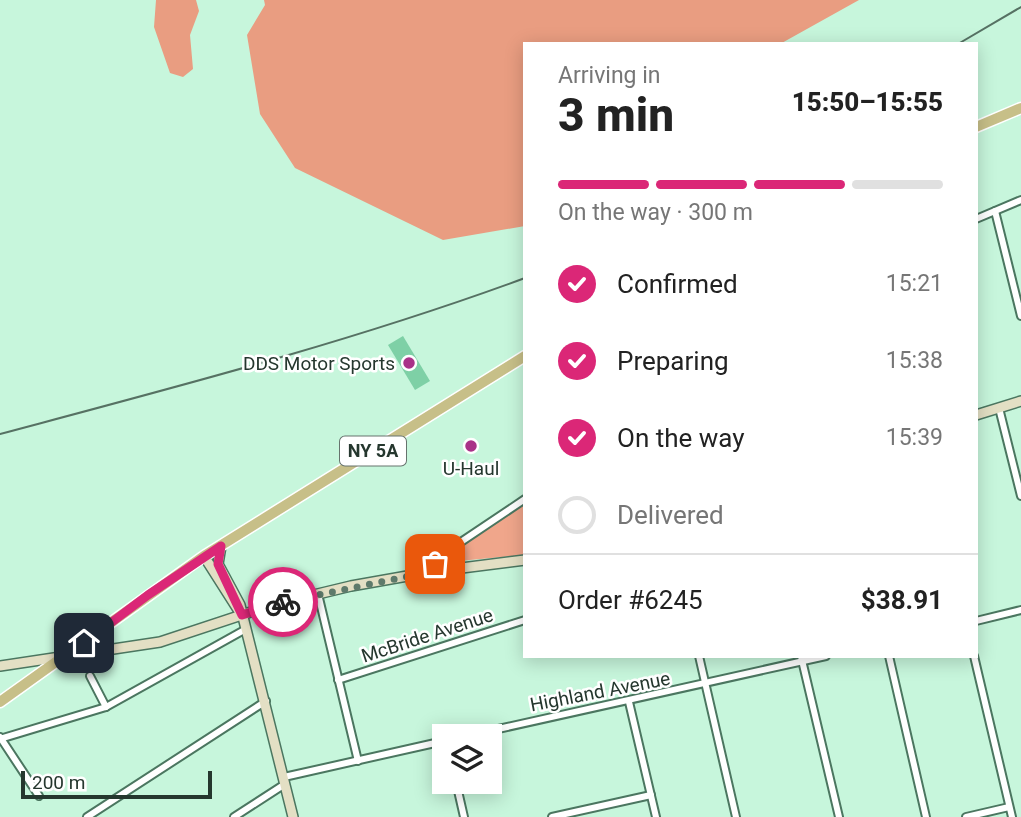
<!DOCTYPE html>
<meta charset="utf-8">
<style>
:root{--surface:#fff;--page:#f2f2f2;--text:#222;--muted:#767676;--line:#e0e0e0;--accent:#db2777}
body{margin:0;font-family:Roboto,sans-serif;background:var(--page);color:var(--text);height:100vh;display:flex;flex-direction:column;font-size:26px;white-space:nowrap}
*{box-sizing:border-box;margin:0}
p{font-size:23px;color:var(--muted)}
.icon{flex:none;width:38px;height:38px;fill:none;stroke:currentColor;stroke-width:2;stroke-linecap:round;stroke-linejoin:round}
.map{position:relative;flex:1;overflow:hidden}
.panel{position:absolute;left:523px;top:42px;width:455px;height:616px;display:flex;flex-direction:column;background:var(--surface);border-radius:0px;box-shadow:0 4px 18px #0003}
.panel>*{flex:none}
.fabs{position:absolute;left:432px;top:724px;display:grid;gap:14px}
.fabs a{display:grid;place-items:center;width:70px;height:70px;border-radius:0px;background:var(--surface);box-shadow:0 4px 18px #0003;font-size:35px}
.scale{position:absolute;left:21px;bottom:18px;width:191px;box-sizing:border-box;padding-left:7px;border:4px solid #25372e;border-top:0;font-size:19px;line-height:24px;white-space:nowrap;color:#25372e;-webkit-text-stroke:5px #fff;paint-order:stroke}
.pin{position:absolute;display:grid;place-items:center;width:60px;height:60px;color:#fff;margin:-30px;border-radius:14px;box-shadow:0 4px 10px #0006}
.courier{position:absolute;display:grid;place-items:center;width:70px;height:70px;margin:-35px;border:5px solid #db2777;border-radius:50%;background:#fff;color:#222;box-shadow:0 2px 9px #0007}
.head em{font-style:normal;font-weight:800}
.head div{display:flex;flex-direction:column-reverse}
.head{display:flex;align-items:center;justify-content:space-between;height:119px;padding:0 35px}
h1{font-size:46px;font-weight:800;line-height:52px}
.bar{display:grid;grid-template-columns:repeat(4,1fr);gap:10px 7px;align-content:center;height:84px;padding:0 35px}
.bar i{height:9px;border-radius:5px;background:var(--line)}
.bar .on{background:var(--accent)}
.bar p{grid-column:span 4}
.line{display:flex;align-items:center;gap:18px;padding:0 35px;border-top:2px solid var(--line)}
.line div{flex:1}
ol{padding:0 35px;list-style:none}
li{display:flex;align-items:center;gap:21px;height:77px}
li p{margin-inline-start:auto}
li .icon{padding:7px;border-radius:50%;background:var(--accent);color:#fff;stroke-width:4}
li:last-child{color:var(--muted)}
li i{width:38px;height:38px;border:4px solid var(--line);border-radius:50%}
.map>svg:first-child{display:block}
.green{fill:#f0a68b}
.forest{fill:#e99d81}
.building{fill:#7ed0a6}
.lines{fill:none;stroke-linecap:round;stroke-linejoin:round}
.street-casing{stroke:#4b7660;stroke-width:10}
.secondary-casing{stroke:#4b7660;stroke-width:12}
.primary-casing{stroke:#fff;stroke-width:13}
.street{stroke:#fff;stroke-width:6}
.secondary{stroke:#e3dfc4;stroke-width:9}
.primary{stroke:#c7bf88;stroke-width:10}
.rail{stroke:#567163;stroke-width:2}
.done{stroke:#5e7a6b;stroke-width:7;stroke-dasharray:0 12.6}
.route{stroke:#db2777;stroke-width:9}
.poi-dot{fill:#a93288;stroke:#fff;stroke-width:2.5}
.labels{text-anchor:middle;stroke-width:5;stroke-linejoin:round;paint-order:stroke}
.shield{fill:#fff;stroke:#66736d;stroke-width:2}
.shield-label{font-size:18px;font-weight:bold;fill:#25372e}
.poi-label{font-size:19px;fill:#25372e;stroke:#fff;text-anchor:end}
.street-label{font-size:19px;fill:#25372e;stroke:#fff}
</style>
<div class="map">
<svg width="1021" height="817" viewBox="0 0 1021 817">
<rect width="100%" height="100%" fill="#c7f6dc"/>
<path class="green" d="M525,503v52l-77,7 -1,-6z"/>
<g class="forest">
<path d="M156,0h40l3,11 -9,24 3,34 -10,8 -13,-4 -16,-46z"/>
<path d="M264,0h595l-79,44h-255v182l-82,14 -148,-72 -35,-54 -13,-79 18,-30z"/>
</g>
<path class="building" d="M403,336l27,45 -15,9 -27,-45z"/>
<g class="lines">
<defs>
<g id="street">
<path d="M995,211l26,105"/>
<path d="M976,219l45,-19"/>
<path d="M999,408l22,88"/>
<path d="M430,572l16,-20 79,-53"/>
<path d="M318,594l40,167"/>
<path d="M976,621l45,-11"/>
<path d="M699,656l37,161"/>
<path d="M801,656l38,161"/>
<path d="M889,656l37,161"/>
<path d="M974,656l38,161"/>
<path d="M90,676l16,31"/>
<path d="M338,680l187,-60"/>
<path d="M629,702l27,115"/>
<path d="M0,737l39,59"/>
<path d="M462,737l364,-81"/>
<path d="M0,739l106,-32 140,-78"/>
<path d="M284,777l160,-36"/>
<path d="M456,782l8,35"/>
<path d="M87,817l179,-116"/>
<path d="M234,817l51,-33"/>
<path d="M552,817l99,-22"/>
<path d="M966,817l43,-10"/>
</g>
<g id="secondary">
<path d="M976,415l45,-14"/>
<path d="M221,546l-3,18 22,41 53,212"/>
<path d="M204,556l35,55"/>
<path d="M0,666l160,-24 112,-37 79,-19 79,-14 95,-12"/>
</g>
<g id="primary">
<path d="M976,127l45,-19"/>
<path d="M0,702l204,-146 321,-200"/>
</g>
</defs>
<use href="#street" class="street-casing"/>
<use href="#secondary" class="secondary-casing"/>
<use href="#primary" class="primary-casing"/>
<use href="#street" class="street"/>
<use href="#secondary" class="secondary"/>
<use href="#primary" class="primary"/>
<g class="rail">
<path d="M958,44l63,-37"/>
<path d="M0,434c176,-47 354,-93 525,-156"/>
</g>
</g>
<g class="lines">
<path class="done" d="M283,602l147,-30 5,-8"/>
<path class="route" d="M84,643l64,-48 73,-49 -3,18 24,51 41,-13"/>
</g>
<g class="poi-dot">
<circle cx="409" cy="363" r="7"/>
<circle cx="471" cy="446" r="7"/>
</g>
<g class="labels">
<rect class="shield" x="340" y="436.5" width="66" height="29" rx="5"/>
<g class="shield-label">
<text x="373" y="457">NY 5A</text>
</g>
<g class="poi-label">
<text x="395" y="370">DDS Motor Sports</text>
<text x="471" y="475" text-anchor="middle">U-Haul</text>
</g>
<g class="street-label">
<text transform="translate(427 635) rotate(-18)" y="7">McBride Avenue</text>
<text transform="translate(600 691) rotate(-11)" y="7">Highland Avenue</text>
</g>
</g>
</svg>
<div class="fabs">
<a><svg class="icon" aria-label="layers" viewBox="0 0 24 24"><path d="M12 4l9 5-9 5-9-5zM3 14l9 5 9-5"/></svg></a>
</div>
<div class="scale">200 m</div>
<div class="pin" style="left:435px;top:564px;background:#ea580c"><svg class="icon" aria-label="bag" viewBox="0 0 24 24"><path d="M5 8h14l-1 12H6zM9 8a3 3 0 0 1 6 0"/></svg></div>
<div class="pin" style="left:84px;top:643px;background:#1f2937"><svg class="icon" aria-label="home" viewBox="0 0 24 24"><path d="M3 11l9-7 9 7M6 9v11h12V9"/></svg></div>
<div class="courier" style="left:283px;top:602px"><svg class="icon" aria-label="bike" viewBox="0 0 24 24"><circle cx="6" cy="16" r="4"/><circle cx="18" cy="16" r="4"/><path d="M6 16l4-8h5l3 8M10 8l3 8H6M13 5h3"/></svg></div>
<section class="panel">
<div class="head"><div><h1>3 min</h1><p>Arriving in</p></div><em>15:50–15:55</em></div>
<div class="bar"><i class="on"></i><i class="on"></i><i class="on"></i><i></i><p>On the way · 300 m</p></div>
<ol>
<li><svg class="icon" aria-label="check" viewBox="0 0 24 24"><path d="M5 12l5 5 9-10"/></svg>Confirmed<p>15:21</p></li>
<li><svg class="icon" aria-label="check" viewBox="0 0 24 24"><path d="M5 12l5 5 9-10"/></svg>Preparing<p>15:38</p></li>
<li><svg class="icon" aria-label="check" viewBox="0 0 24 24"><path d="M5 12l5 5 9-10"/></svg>On the way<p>15:39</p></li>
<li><i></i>Delivered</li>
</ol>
<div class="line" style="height:91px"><div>Order #6245</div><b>$38.91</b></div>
</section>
</div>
